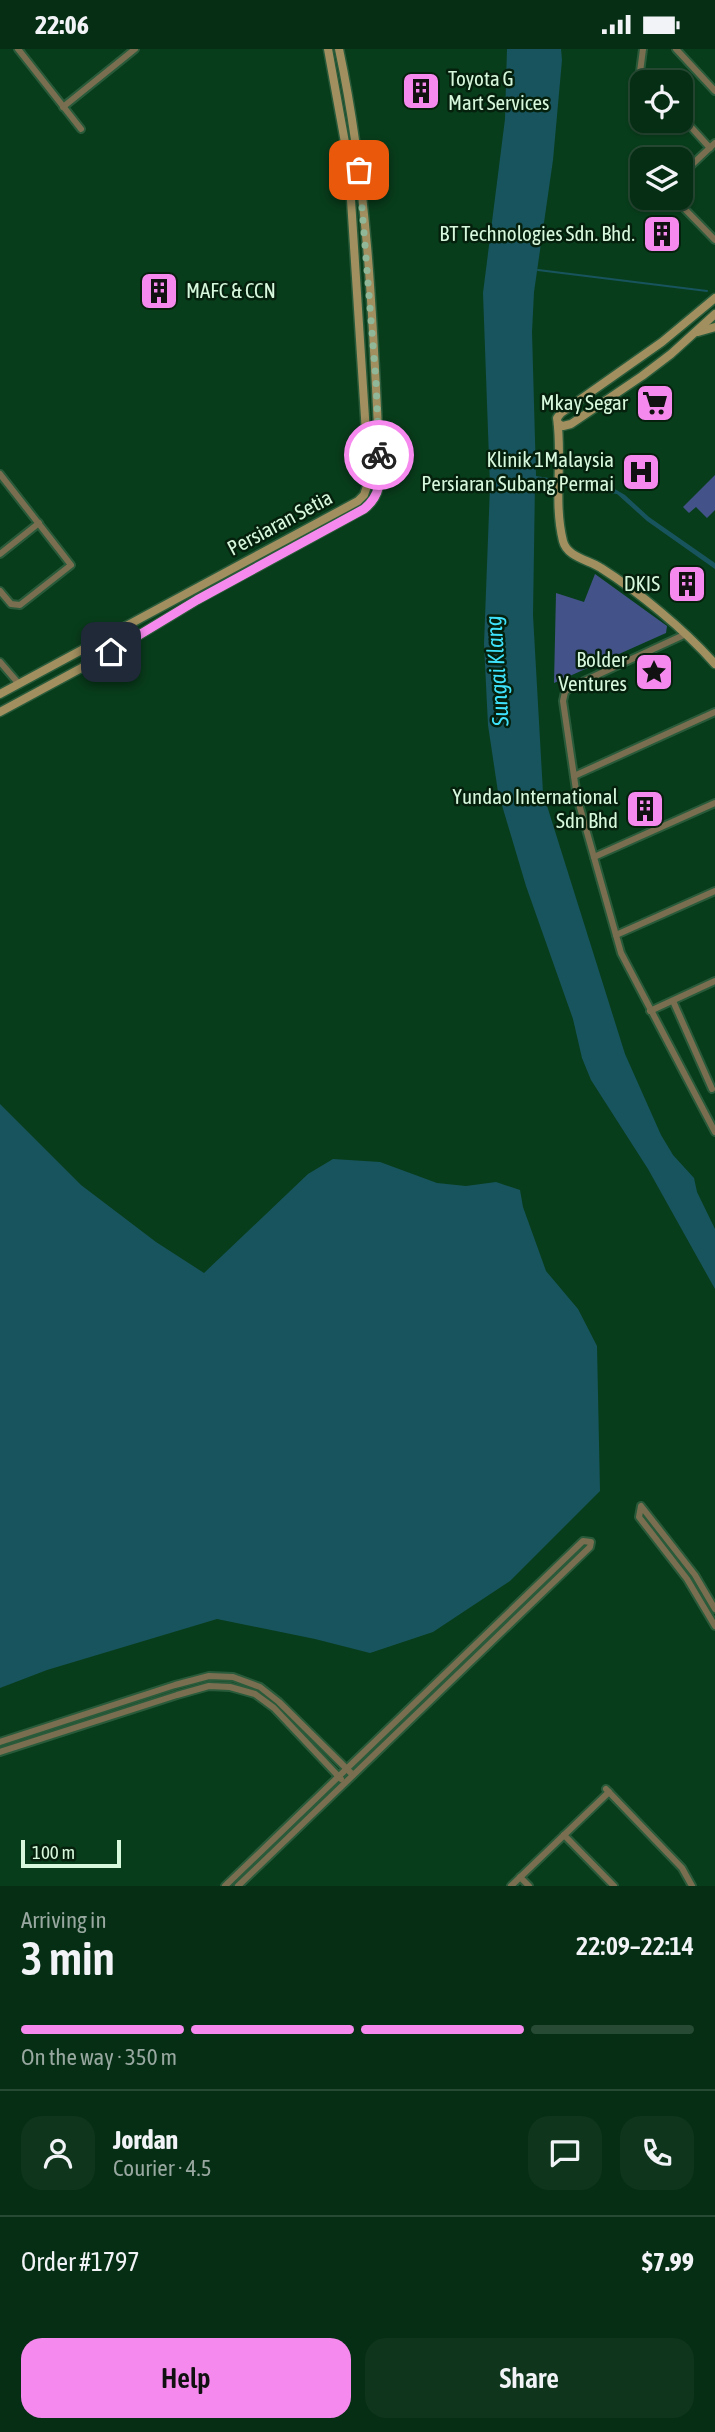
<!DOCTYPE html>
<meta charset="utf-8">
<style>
:root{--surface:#062e14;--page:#0f361d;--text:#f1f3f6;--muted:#98a8a0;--line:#274a34;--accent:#f689ed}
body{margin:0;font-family:"Asap Condensed",sans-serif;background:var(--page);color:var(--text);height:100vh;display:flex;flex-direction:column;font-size:26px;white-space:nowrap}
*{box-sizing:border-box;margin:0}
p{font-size:23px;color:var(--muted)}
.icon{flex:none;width:38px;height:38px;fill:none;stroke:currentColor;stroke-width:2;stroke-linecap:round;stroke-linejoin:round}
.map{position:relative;height:1837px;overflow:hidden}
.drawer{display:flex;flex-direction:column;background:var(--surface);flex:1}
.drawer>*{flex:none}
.fabs{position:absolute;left:630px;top:21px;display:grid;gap:14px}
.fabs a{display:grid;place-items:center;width:63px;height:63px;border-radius:14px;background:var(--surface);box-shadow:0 2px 5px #0004,0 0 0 2px var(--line);font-size:35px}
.scale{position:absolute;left:21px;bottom:18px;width:100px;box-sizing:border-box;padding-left:7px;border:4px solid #d7f8dc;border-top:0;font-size:19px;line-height:24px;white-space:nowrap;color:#d7f8dc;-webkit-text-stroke:5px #05210d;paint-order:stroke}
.pin{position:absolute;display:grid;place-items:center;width:60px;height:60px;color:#fff;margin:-30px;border-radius:14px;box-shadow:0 4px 10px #0006}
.courier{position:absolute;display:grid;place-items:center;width:70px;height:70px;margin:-35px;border:5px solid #f689ed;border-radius:50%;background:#fff;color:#222;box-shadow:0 2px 9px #0007}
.overview em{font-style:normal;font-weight:600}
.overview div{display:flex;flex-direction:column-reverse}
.overview{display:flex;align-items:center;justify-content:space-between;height:119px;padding:0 21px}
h1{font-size:46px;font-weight:600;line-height:52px}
.bar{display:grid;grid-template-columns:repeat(4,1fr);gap:10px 7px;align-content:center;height:84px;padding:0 21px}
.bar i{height:9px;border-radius:5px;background:var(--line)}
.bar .current{background:var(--accent)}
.bar p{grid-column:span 4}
.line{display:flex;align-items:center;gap:18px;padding:0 21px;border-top:2px solid var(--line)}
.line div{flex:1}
.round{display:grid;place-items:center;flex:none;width:74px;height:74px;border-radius:21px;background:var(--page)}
.cta{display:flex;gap:14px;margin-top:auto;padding:14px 21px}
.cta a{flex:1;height:80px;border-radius:21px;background:var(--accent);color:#111;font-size:28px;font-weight:600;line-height:80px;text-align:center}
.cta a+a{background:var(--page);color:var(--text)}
.status{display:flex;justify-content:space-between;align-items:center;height:49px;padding:0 35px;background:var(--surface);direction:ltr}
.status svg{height:19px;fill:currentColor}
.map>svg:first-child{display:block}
.green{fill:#435389}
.water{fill:#18545e}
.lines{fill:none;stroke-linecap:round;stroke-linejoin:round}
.stream{stroke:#18545e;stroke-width:2}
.street-casing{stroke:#295b3a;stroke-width:10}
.secondary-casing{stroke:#295b3a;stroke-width:11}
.street{stroke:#796e50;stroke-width:6}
.secondary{stroke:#a18f5f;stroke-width:8}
.done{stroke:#8fb798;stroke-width:7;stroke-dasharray:0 12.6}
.route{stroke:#f689ed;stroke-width:9}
.labels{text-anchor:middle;stroke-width:5;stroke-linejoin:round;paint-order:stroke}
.poi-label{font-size:21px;fill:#d7f8dc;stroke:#05210d;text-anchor:end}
.street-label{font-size:21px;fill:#d7f8dc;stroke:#05210d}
.water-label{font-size:23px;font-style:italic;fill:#3fe2fb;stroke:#05210d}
</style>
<div class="status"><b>22:06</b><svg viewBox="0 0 49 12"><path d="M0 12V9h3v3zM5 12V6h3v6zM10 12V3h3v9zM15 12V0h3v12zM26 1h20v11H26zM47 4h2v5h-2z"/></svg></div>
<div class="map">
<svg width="715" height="1837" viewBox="0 0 715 1837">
<rect width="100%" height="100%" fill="#083d1b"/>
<g class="green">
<path d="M715,426v35l-8,8 -11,-11 -7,6 -6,-6z"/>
<path d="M595,525l72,52 -1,7 -112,50 2,-90 28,9z"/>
</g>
<g class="water">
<path d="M507,0h54l1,11 -9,100 -19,132 -2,40 4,144 77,12 12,7 24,22 66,46v6l-68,-48 -30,-27 -82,-11 -2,132 10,178 82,261 36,81 12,20 21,23 3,14 18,37v60l-67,-120 -57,-89 -9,-22 -9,-39 -47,-133 -28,-94 -10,-67 -4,-81 6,-158 -7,-193 22,-174z"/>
<path d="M0,1055l81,81 75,57 48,31 104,-99 25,-15 47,3 57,21 29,3 30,-4 24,8 3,17 23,64 32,38 19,37 3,145 -90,90 -77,51 -63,21 -55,-14 -98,-20 -170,51 -47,18z"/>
</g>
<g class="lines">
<path class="stream" d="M538,221l169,21"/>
<defs>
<g id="street">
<path d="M18,0l63,80"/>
<path d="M643,0l-3,23 9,10"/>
<path d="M676,0l39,42"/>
<path d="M63,58l72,-58"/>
<path d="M681,67l29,32"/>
<path d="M681,126l34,-32"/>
<path d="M674,149l41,42"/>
<path d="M0,425l71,91 -51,40 -9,-1 -11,-13"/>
<path d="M0,505l39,-31"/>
<path d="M686,585l-115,53 -6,5 -2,9 14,96 44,156 94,179"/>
<path d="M0,613l19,22"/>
<path d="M574,727l141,-64"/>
<path d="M594,808l121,-54"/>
<path d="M616,886l99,-44"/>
<path d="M673,952l39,88"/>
<path d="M650,962l65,-30"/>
<path d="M715,1560l-20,-34 -54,-69 -2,11 48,62 28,47"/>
<path d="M0,1693l175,-57 34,-9 24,1 27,10 19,15 74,73"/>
<path d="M0,1703l177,-57 32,-9 21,1 25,7 19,14 67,71"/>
<path d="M606,1740l76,79 10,18"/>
<path d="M564,1786l50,51"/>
<path d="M520,1828l9,9"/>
<path d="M225,1837l358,-345 8,1 -1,5 -352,339"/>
<path d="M511,1837l98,-94"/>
</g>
<g id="secondary">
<path d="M715,249l-53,44 -101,71 -4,5c6,40 -4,83 6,123 4,16 26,19 38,27 38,24 84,62 114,96"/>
<path d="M698,283l17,-5"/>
<path d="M558,375l5,2 8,-2 71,-48 29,-22 44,-40"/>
<path d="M0,645l358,-193 6,-6 5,-15 -18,-280 -5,-52 -18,-99"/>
<path d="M0,663l111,-60 86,-52 167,-91c20,-15 16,-35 15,-58 -6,-134 -12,-271 -40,-402"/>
</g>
</defs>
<use href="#street" class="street-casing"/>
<use href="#secondary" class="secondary-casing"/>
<use href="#street" class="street"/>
<use href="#secondary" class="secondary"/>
</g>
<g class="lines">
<path class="done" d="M359,121l17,212 3,73"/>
<path class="route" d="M111,603l86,-52 167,-91c19,-15 16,-32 15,-54"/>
</g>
<defs>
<symbol id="building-square" viewBox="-11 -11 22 22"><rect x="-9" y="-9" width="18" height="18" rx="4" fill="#f689ed" stroke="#05210d"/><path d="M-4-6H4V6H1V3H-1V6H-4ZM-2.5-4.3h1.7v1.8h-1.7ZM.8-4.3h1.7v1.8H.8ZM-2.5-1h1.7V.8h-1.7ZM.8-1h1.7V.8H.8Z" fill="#111"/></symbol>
<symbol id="supermarket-square" viewBox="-11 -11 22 22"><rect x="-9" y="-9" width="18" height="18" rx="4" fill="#f689ed" stroke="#05210d"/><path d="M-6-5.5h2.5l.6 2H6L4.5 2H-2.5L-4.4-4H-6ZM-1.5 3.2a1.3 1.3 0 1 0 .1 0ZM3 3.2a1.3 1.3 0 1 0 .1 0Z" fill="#111"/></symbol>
<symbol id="hospital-square" viewBox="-11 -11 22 22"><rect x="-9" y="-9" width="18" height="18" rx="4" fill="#f689ed" stroke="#05210d"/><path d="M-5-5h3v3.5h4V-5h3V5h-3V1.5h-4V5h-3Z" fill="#111"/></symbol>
<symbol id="sight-square" viewBox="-11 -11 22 22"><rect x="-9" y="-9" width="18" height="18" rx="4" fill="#f689ed" stroke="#05210d"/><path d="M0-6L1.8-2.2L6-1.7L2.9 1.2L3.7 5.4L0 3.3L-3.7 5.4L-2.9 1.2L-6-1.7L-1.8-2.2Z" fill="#111"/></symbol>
</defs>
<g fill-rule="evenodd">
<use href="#building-square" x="399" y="20" width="44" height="44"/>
<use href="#building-square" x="640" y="163" width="44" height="44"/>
<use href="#building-square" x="137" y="220" width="44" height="44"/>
<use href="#supermarket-square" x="633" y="332" width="44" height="44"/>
<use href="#hospital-square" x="619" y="401" width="44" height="44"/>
<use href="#building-square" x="665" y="513" width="44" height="44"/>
<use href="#sight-square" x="632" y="601" width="44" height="44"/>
<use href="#building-square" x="623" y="738" width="44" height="44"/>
</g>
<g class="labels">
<g class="poi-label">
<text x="448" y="37" text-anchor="start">Toyota G<tspan x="448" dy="24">Mart Services</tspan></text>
<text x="635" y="192">BT Technologies Sdn. Bhd.</text>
<text x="186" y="249" text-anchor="start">MAFC &amp; CCN</text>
<text x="628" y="361">Mkay Segar</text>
<text x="614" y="418">Klinik 1Malaysia<tspan x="614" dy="24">Persiaran Subang Permai</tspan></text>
<text x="660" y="542">DKIS</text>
<text x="627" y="618">Bolder<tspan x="627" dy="24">Ventures</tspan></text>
<text x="618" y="755">Yundao International<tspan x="618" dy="24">Sdn Bhd</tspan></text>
</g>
<g class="street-label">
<text transform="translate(280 474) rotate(-28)" y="7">Persiaran Setia</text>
</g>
<g class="water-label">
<text transform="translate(497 622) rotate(-94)" y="8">Sungai Klang</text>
</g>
</g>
</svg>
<div class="fabs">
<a><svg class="icon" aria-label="locate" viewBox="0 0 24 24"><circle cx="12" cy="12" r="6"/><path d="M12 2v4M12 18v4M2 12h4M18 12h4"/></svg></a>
<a><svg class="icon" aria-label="layers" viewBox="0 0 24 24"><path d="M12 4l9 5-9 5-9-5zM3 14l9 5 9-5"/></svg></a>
</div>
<div class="scale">100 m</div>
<div class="pin" style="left:359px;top:121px;background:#ea580c"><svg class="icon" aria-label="bag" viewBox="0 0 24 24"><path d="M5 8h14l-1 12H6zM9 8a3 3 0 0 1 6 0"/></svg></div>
<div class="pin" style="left:111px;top:603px;background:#1f2937"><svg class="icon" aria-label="home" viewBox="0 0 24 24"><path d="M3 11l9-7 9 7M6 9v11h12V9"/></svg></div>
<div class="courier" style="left:379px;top:406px"><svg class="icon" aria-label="bike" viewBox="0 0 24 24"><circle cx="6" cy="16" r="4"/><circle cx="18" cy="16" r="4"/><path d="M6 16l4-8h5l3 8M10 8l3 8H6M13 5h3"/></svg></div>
</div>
<section class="drawer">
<div class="overview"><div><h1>3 min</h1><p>Arriving in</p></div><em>22:09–22:14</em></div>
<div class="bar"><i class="current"></i><i class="current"></i><i class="current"></i><i></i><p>On the way · 350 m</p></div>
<div class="line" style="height:126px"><a class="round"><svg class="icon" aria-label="person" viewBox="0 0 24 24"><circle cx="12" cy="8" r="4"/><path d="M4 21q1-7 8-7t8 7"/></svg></a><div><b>Jordan</b><p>Courier · 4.5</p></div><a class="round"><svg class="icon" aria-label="chat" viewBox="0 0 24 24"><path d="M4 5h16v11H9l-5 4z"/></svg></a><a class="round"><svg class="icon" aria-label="phone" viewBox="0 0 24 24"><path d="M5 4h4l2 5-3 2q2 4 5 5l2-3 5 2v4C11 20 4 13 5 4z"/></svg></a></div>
<div class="line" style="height:91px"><div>Order #1797</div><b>$7.99</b></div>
<div class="cta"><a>Help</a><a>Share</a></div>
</section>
